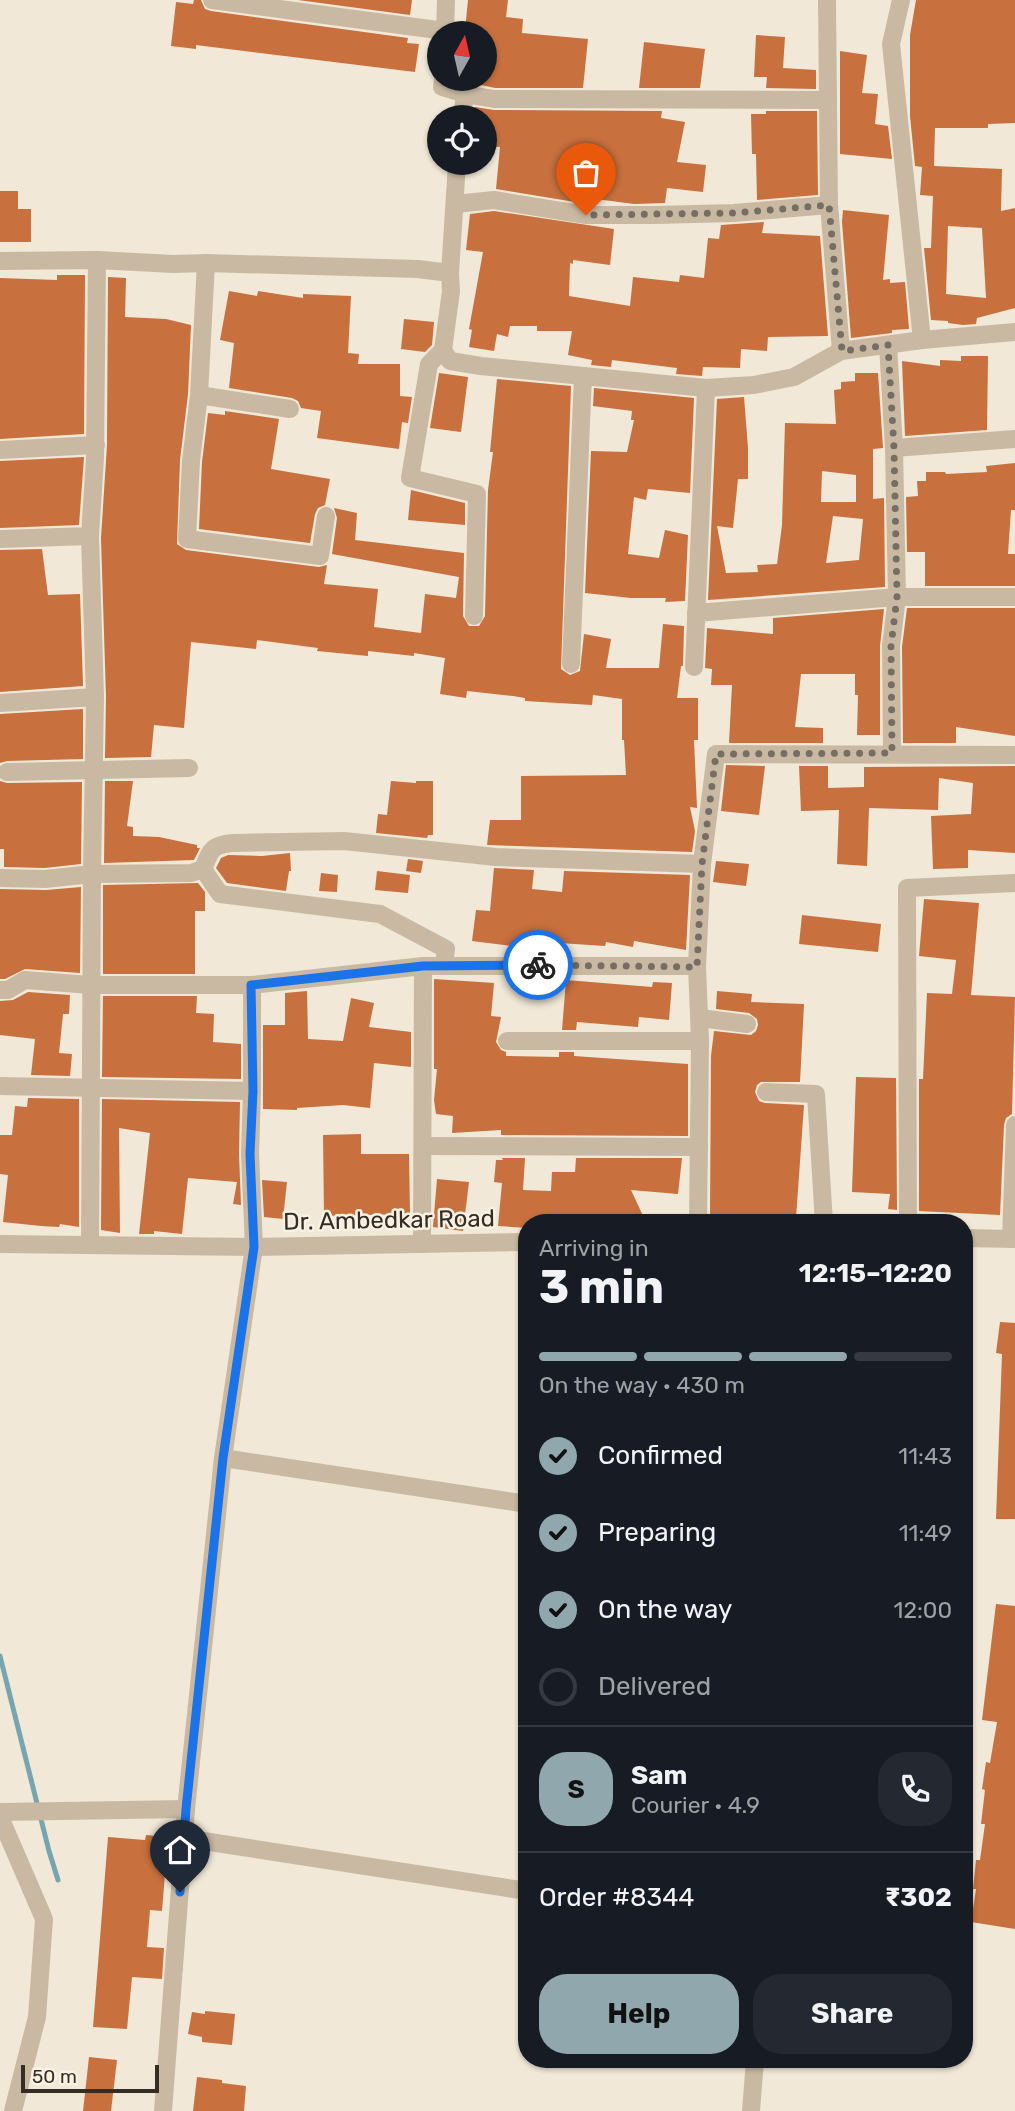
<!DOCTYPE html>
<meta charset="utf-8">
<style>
:root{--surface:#171b24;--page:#242831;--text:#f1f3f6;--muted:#9ea1a6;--line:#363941;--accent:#90a7ae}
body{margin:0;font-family:Rubik,sans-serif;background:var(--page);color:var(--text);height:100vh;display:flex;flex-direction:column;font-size:26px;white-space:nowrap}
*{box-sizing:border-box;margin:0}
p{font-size:23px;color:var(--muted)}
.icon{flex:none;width:38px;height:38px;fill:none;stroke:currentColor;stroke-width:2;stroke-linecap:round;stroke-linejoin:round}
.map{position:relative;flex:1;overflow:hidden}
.sheet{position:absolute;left:518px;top:1214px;width:455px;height:854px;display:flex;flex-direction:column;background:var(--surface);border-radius:28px;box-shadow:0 2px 5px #0004}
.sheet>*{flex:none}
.needle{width:46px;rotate:8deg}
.fabs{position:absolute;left:427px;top:21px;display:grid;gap:14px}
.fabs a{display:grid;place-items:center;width:70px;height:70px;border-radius:50%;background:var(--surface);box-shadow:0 2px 5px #0004;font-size:35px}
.scale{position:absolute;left:21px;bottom:18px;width:138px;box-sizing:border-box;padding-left:7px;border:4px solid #342c25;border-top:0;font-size:19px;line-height:24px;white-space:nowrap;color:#342c25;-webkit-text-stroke:5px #f9f2e3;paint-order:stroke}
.pin{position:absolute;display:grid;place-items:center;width:60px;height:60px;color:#fff;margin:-72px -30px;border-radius:50% 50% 50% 0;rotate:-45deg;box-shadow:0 0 7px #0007}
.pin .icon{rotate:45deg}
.courier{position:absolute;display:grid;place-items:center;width:70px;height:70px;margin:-35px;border:5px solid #1a73e8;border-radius:50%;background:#fff;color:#222;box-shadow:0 2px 9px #0007}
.headline em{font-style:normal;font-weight:700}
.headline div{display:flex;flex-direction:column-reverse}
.headline{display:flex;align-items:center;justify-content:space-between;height:119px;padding:0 21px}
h1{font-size:46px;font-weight:700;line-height:52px}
.bar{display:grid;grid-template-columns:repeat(4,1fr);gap:10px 7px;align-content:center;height:84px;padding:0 21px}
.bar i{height:9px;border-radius:5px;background:var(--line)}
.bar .active{background:var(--accent)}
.bar p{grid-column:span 4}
.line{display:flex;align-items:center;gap:18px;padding:0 21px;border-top:2px solid var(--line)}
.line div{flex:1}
.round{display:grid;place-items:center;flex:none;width:74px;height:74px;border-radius:28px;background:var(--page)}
ol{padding:0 21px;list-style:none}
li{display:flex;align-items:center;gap:21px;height:77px}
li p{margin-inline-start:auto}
li .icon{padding:7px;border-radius:50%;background:var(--accent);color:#111;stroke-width:4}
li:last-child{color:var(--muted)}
li i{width:38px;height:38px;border:4px solid var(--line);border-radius:50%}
.primary-button{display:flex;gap:14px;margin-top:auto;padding:14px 21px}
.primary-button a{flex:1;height:80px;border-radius:28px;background:var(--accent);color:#111;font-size:28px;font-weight:700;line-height:80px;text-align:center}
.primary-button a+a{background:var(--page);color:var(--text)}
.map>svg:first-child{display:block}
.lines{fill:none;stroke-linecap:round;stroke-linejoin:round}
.stream{stroke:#76a5af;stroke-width:5}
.building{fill:#c8703e;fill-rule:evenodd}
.minor{stroke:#c9b9a3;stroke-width:18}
.tertiary{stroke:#c9b9a3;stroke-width:18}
.done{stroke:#766e63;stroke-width:7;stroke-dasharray:0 12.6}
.route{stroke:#1a73e8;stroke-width:9}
.labels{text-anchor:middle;stroke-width:5;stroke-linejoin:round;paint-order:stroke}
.street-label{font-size:24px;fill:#342c25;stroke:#f9f2e3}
</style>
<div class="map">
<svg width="1015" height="2111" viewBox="0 0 1015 2111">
<rect width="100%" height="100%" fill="#f1e8d7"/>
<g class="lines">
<path class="stream" d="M0,1656l49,195 9,29"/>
</g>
<g class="building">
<path d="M194,0h7l4,9 6,2 197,27 -1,5 12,1 -4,28 -219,-27v4l-25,-3 5,-44 17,2z"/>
<path d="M298,0h114l-2,15z"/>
<path d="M468,0h40l-2,17 17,2 -1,14 66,6 -5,49h-88l-19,-4 1,-5h8v-46h-16l1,-3h-5z"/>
<path d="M916,0h99v123l-27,1v4h-53l-1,38 68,3 -1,42 14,-3v100l-38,10 -1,6 -13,1 -15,-2v-2l-17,-1 -7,-72h7l2,-52 -13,-1 2,-28 -7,-1 -5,-50v-81zM948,226l34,2 4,70 -40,-4z"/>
<path d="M756,35l29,2 -2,31 33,2v19l-50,-1 1,-11h-13z"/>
<path d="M644,42l61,7 -5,39h-61z"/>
<path d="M840,51l27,4 -5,38 16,1 -3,30 13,2 4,33 -52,-5z"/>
<path d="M475,107l19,3 168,1 -1,7 24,4 -8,40 29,3 -3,27 -36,-4 -2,15 -31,1 -38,-5v5h-9l-91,-15 4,-42 -15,-1v-29h-12z"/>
<path d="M766,111h51l1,84 -61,5 -1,-46h-4l-1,-40h15z"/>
<path d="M0,191h18v18h13v33h-31z"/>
<path d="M843,210l46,5 -6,65 7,-1v4l15,-1 4,47 -17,1v3l-41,5 -9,-116z"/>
<path d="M494,211l120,18 -4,36 -37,-5v4l-3,-1 -1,33 61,10 3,-29 46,5 1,-7 24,3 4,-40 11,1 2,-14 43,-3 -2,11 58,3 8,100 -60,1 -1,14 -26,-2 -1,19 -37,-1 -1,9 -26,-2 1,-6 -65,-8 -1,7 -20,-2 1,-5 -24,-5 4,-24h-35v-5h-27l-2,11 -11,-3 -3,17 -25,-4 3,-17 -3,-1 14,-77 -17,-2 4,-36z"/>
<path d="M57,275h28l-1,159 -84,5v-161l57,2z"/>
<path d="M108,277l18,1 -1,39 41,2 25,6 -3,69 -8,66 -3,84 9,6 133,17 8,-2 -3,19 54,5 -4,38 47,6 4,-39 31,4 3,-21 -127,-23 5,-36 -3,-10 23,5 -2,27 109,13 -1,63 6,10h10l6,-10 3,-126 5,-38h-3l7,-73 74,7 -10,283 9,6 10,-4 4,-37 27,5 -5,29h53l4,-44 21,2 -1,40h-2l-4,32h21v42h-4l3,68 -7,-1 5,24 -3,21 -205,-7 3,-25h31v-44l105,-1 -2,-35h-2v-41l-29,-4 -1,10 -67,-4v-3l-12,-2 -46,-5 -1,7 -26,-4 5,-36 -31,-5v3l-46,-5v5l-51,-5 1,-3 -61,-8 -1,9 -65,-7 -7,86 -30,-3 -3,32 -46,1 1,-61 -5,-159 6,-93z"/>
<path d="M229,291l28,5 1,-5 45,7v-4l48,2 -3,57 11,1 -1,10h42v32l12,1 -4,26 -6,-1 -3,27 -82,-11 4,-27 -20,-3 -3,-7 -6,-3 -63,-10 5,-45 -14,-3z"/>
<path d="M404,319l30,3 -2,23 -7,7 -24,-3z"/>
<path d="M961,356h27l-1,74 -82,6 -3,-75 38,5v-6l21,1z"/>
<path d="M439,373l29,4 -7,55 -31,-4z"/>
<path d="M855,373h23l5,75 -10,1v50l11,-1 1,89 -177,13 9,-201 27,-2 4,51v31h-10l-5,49 -16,-2 9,47 32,-1 -1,-7 20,-1 5,-39 3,-102 51,1 -2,-34 7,-1v-7l14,-1zM822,471l34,4v27h-35zM833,516l30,3 -4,41 -33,3z"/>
<path d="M594,388l100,10 -4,95 -42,-4 -2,11 -12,-3 -6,57 31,4 6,-28 23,5 -3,66 -20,1 1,-4h-35l-46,-5 6,-142 36,1 7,-32h-3l1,-9 -39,-5z"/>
<path d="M225,411l54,8 -8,50 59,10 -5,26 -7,3 -3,6 -5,29 -111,-14 3,-67 6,-49 17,2z"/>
<path d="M84,457l-5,68 -79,3v-67z"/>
<path d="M1015,463v47h-4l-3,44h7v32h-90v-34h-18l-1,-55 12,-1 -1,-15h9v-9h19l1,2 41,-2 -1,-6z"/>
<path d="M411,490l54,13v22l-57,-5z"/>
<path d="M42,549l6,46 32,-1 3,92 -83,6v-142z"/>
<path d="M907,608h108v128l-59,-9v16h-53l-1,-96z"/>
<path d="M884,609l-4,37v89h-23l1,-40h-3v-21h-54l-6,53 28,1v15h-94l3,-58h-21l1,-16 -7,-1 2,-40 66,6v-16z"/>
<path d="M83,709v50l-76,2 -7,2v-49z"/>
<path d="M726,765l39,1 -6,49 -38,-4z"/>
<path d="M799,766h29v22l36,-1v-20l151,-1v87l-47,-3v18l-35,1 -2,-53 40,-2 2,-31 -34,-5 -1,32 -69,-2 -2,58 -30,-2 2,-54 -38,1z"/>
<path d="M0,781l7,2 75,-1 -1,82 -36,4 -41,-1v-18h-4z"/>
<path d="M105,781h28l-6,45 6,1v9l26,1 38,8v3h3l-6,12 -90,3z"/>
<path d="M391,781l25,2v-2h17v54h-5l-1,3 -51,-5 2,-19 9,1z"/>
<path d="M290,853l1,18h-2l-3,20 -59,-8 -11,-15 5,-10 7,-3 34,1z"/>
<path d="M408,859l15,2 -2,12 -15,-2z"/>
<path d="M716,861l33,3 -3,22 -33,-4z"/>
<path d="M494,868l40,2 -2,19 30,3 2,-21 126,4 -4,75 -52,-9 -1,6 -27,-5 -1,4 -76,-5 -1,7 -56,-7 4,-31 14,1z"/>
<path d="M377,871l33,4 -2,18 -33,-3z"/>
<path d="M321,873l17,2 -1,17 -18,-1z"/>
<path d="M198,883l7,9v19h-10v63h-92v-89z"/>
<path d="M81,887l-1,86 -55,-4 -20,10h-5v-90l46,1z"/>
<path d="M924,899l55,4 -8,92 44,2 -3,117 -6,4 -2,7 -4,90 -81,-4v-132h4l4,-86 25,1 4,-34 -37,-4z"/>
<path d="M802,915l79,9 -3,28 -79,-8z"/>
<path d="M434,979l60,4 -3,33 10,1 -5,25 5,8 5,2v4l53,1v-5h15v4l114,8v72l-187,-1v-5l-49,3 1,-17 -17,-2 -2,-14 3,-31h-3z"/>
<path d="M566,980l86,7 1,-5 19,1 -3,37 -30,-3 -1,10 -61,-5 -1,8h-14z"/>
<path d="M307,991l1,48 35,2 8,-43 23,5 -5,24 42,5v35l-37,-4 -4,45 -27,-3 -46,3v2l-34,-1v-84h22v-32z"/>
<path d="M717,991l35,3 -1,8 53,2 -4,78h-39l-4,3 -2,7 4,9 6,2 39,2 -8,113 -56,-4v9l-30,-1 1,-166 3,-25 37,4 5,-4 2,-6 -1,-6 -8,-6 -33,-4z"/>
<path d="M28,992l42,3 -1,19h-6l-4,39 13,1 -2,22 -39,-1 4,-36 -35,-4v-34l13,-1z"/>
<path d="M103,996h94l-1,17 18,1 -1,28 28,2v35l-139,-2z"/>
<path d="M856,1077l40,1 1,132 -9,-1 2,-15 -38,-2z"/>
<path d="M28,1098l51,1v128l-19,-3 -1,3 -18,-1 -38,-4 5,-47 -8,-1v-39h12l3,-29 12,1z"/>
<path d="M102,1099l138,3 -1,52 2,51 -8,-1 4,-22 -49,-4 -6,56 -28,-3v3h-15l11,-101 -31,-5 1,105 -19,-3z"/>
<path d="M361,1134v20h48l1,60 -86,2 -1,-81z"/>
<path d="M502,1158h23l-2,32 28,1 1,-19h23l1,-14h106l-4,36 -47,-4 13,28 -9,5h-108v5l-29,-2 4,-43 -8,-1 2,-22h7z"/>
<path d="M437,1179l32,3 -6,49 -30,-4z"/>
<path d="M262,1180l25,2 -4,37 -19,-2z"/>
<path d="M1000,1322l15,1v196h-19l6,-165 -6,-1z"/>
<path d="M996,1604l19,2v323l-44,-7 5,-33h-3l3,-29h4l5,-36h-4l4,-34 -3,-1 4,-27 4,1 7,-41 -15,-2z"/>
<path d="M146,1835l22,2 -6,74 -12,-1 -3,37 17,1 -2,31 -30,-2 -5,52 -34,-2 15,-190 37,3z"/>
<path d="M205,2011l30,3 -3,31 -30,-3v-5l-14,-3 4,-22 13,2z"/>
<path d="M89,2057l28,3 -6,51h-28z"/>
<path d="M197,2077l25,3v3l24,3 -2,25h-51z"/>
</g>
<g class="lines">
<g class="minor">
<path d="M212,0l233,31"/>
<path d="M827,0l2,205 12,146"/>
<path d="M901,0l-10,44 31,296"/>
<path d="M445,33l1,-33"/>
<path d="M443,79l-1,8 23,7"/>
<path d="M462,117l3,-23 29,5 334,1"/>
<path d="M455,204l39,-4 92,15h69l79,-2 95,-8"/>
<path d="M0,261l97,-1 76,4 33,-1 212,6 32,4 1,18 -8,59 7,11 31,5 225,22 48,-3 40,-8 47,-26 81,-11 93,-8"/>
<path d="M206,263l-7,132 -8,66 -4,78 133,17 6,-40"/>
<path d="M450,273l7,-110"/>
<path d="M888,345l6,103 3,149 -6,49 1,107"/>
<path d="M443,350l-14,14 -19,114 67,16 -3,122"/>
<path d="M199,395l91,14"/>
<path d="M894,448l121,-9"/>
<path d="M0,450l96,-5"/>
<path d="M90,536l5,161 -3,177 -2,370"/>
<path d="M0,539l90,-3 5,-78 2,-198"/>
<path d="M696,613l201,-16h118"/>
<path d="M571,664l12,-288"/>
<path d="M694,667l12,-279"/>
<path d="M0,703l95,-6"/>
<path d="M7,772l182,-4"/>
<path d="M203,869l17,25 160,20 66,35 -2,17"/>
<path d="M0,878l45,1 47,-5 99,-1 12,-4c8,-19 8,-24 30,-26l111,-2 152,16 206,7"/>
<path d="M0,990h8l17,-10 66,5h161l171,-19"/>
<path d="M700,1018l47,6"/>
<path d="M507,1041h193"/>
<path d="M0,1086l252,5"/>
<path d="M766,1092l50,2 8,129"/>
<path d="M424,1146l275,1"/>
<path d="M698,1223l2,-182 -3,-75 5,-102 14,-110 299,1"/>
<path d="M908,1223l-1,-335 108,-5"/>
<path d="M1011,1239l4,-114"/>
<path d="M422,1244l1,-278h274"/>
<path d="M223,1458l304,46"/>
<path d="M186,1809l37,-351 31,-211 -4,-93 2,-63v-106"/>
<path d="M0,1812l186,-3 -23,302"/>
<path d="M184,1838l343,53"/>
<path d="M751,2111l4,-51"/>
</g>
<g class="tertiary">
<path d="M964,1238l51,1"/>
<path d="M0,1244l254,3 273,-5"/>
<path d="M0,1817l44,102 -7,98 -24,94"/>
</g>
</g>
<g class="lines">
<path class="done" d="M538,965l159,2 5,-103 14,-110 176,-1 -1,-107 6,-49 -3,-149 -6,-103 -46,6 -13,-146 -95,8 -148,2"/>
<path class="route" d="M180,1892l6,-83 37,-351 31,-211 -4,-93 3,-63 -2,-106 172,-19 115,-1"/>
</g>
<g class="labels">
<g class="street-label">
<text transform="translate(389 1220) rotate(-1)" y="8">Dr. Ambedkar Road</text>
</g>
</g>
</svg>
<div class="fabs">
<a><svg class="needle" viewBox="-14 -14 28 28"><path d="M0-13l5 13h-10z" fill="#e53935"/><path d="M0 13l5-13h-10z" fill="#9ea1a6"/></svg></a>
<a><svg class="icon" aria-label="locate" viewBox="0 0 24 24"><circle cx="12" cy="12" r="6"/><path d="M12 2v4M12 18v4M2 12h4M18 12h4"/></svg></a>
</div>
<div class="scale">50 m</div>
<div class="pin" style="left:586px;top:215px;background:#ea580c"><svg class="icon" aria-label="bag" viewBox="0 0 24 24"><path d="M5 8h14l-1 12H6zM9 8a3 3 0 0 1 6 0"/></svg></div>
<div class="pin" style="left:180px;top:1892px;background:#1f2937"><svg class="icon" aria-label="home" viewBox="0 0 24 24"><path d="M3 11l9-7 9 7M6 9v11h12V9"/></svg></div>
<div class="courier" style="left:538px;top:965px"><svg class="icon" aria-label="bike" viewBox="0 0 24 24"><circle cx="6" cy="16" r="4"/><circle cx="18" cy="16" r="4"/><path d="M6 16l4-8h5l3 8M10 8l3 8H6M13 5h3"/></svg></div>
<section class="sheet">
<div class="headline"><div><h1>3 min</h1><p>Arriving in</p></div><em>12:15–12:20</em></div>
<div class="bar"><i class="active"></i><i class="active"></i><i class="active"></i><i></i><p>On the way · 430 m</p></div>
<ol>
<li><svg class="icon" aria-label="check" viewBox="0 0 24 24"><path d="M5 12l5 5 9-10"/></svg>Confirmed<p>11:43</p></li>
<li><svg class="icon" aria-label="check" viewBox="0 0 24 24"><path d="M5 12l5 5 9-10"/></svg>Preparing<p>11:49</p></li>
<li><svg class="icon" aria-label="check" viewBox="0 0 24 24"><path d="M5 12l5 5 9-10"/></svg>On the way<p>12:00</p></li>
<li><i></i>Delivered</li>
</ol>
<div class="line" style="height:126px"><b class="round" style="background:var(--accent);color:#111">S</b><div><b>Sam</b><p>Courier · 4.9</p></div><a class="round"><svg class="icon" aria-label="phone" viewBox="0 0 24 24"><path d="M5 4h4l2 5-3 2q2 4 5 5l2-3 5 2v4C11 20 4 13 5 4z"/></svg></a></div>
<div class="line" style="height:91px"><div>Order #8344</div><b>₹302</b></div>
<div class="primary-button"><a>Help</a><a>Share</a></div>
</section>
</div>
